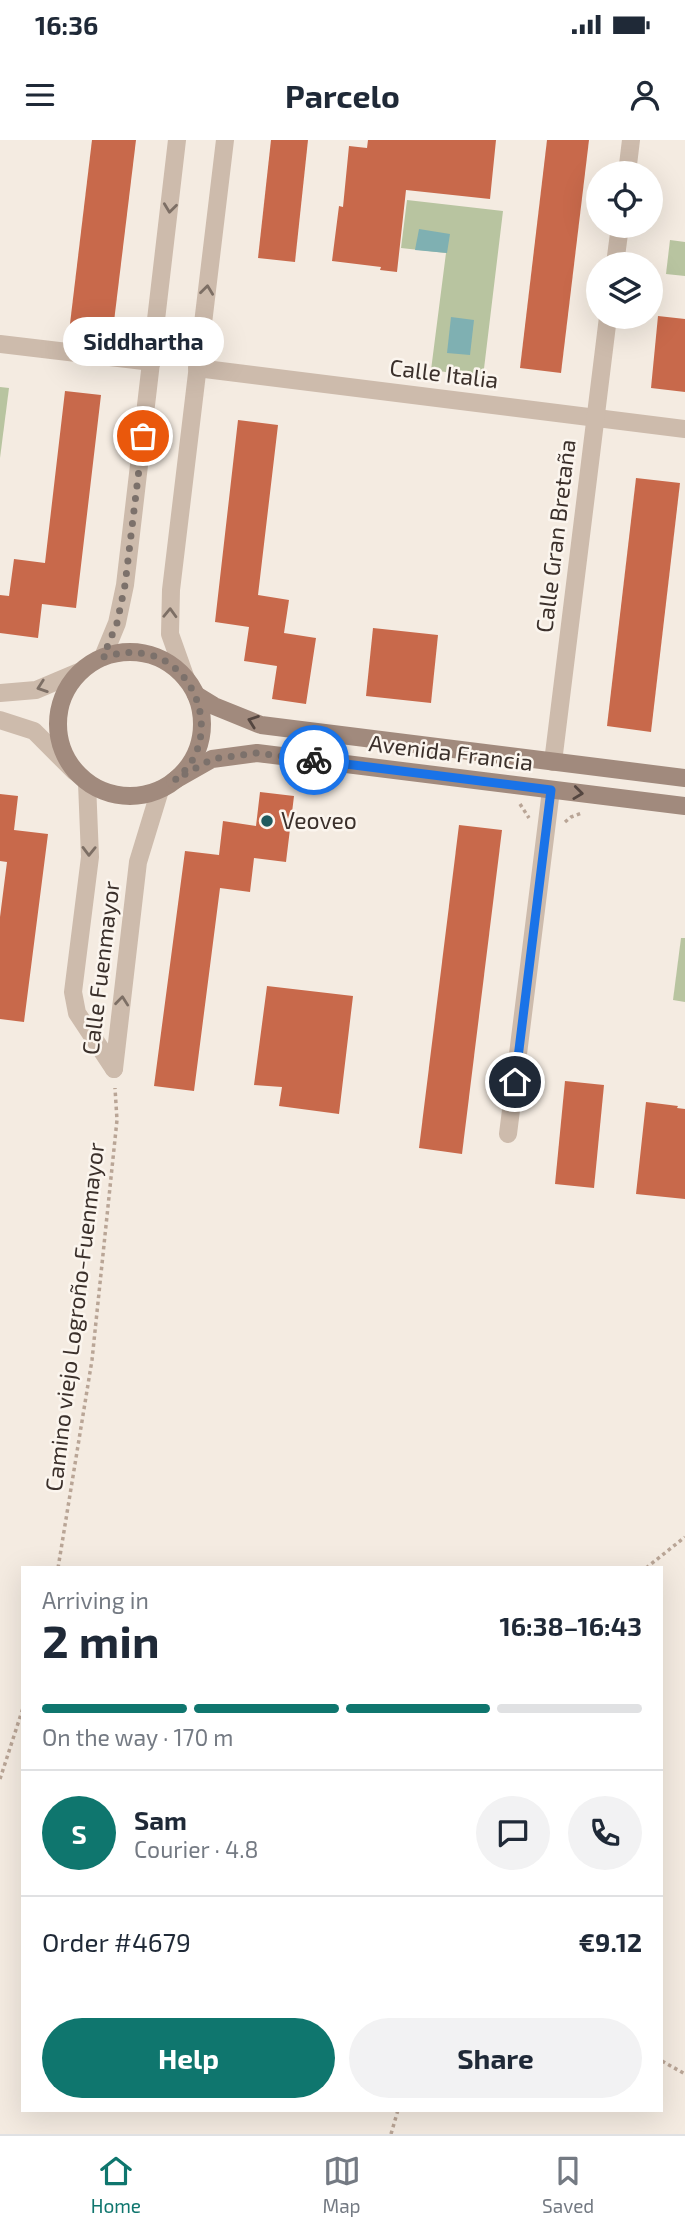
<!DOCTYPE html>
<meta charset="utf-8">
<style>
:root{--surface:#fff;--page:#f2f2f3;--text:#1f2937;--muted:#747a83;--line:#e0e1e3;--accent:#0f766e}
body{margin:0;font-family:"Exo 2",sans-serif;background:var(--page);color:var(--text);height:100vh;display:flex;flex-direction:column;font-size:26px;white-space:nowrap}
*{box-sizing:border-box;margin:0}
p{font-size:23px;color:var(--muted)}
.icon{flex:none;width:38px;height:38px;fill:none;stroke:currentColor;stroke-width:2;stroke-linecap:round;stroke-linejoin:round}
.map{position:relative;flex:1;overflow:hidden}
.panel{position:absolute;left:21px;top:1426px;width:642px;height:546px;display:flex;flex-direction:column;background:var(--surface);border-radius:0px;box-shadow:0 7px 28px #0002}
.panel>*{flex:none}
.fabs{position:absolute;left:586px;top:21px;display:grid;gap:14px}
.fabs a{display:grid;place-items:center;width:77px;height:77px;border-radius:50%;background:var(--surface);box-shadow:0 7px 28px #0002;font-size:35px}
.pin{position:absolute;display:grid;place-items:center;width:60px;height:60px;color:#fff;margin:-30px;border:4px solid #fff;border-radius:50%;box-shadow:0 2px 7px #0007}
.courier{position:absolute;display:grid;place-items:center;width:70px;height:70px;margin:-35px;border:5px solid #1a73e8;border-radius:50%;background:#fff;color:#222;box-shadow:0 2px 9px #0007}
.bubble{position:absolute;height:49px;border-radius:24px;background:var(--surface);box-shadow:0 7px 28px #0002;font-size:23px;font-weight:700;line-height:49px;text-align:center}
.overview em{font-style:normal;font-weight:700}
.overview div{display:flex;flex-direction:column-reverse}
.overview{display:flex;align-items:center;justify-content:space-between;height:119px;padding:0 21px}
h1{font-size:46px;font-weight:700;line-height:52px}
.bar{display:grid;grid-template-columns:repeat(4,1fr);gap:10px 7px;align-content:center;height:84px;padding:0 21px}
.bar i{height:9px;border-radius:5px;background:var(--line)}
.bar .selected{background:var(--accent)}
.bar p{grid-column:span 4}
.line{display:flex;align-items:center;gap:18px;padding:0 21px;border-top:2px solid var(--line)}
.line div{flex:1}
.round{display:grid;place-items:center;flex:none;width:74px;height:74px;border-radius:37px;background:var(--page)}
.button{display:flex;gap:14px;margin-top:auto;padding:14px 21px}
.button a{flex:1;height:80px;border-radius:42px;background:var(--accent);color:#fff;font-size:28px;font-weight:700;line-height:80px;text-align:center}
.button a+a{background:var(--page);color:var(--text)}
.status{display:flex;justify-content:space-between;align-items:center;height:49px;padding:0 35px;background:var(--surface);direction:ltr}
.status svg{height:19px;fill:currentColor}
header{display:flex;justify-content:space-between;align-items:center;height:91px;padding:0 21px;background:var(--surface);font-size:32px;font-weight:700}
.dock{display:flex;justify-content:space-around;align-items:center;height:98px;border-top:2px solid var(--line);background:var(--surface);font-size:19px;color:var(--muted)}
.dock a{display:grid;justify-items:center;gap:4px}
.dock .selected{color:var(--accent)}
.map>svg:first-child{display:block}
.green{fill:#b8c4a0}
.water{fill:#7fb0b2}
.building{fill:#c8694b}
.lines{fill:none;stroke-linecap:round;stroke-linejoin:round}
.path{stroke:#b9a596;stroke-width:3.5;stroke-dasharray:3.5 3.5;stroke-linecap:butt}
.minor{stroke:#cdbbac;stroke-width:18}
.secondary{stroke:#a18a7d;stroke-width:18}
.oneway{stroke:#7d6f65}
.oneway2{stroke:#544640}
.done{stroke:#7c716b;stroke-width:7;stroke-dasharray:0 12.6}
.route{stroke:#1a73e8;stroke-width:9}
.poi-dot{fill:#1f5a5e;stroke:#fbf5ee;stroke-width:2.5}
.labels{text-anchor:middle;stroke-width:5;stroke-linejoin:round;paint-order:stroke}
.street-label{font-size:23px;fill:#3b302b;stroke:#fbf5ee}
.poi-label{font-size:23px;fill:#3b302b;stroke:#fbf5ee;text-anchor:start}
</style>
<div class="status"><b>16:36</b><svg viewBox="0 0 49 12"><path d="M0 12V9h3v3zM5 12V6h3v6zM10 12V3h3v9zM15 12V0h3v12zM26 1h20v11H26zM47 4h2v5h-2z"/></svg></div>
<header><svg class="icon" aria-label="menu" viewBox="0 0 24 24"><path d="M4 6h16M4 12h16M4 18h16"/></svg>Parcelo<svg class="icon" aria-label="person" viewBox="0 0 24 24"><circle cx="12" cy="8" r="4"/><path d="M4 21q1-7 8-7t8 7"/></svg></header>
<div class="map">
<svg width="685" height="1994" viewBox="0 0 685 1994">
<rect width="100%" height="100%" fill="#f4ebe1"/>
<g class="green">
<path d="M407,60l96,11 -20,166 -52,-7 15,-117 -45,-5z"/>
<path d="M670,100l15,2v34l-19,-2z"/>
<path d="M0,247l9,1 -9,70z"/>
<path d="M681,798h4v64l-12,-2z"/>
</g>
<g class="water">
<path d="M419,89l31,5 -3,19 -32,-3z"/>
<path d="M451,177l23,3 -4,35 -23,-2z"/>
</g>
<g class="building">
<path d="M92,0h44l-24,198 -43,-6z"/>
<path d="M271,0h37l-13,122 -37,-4z"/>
<path d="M368,0h128l-6,59 -84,-9 -9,82 -17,-2 1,-3 -49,-6 7,-55 4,1 6,-61 18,2z"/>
<path d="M547,0h42l-28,233 -41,-5z"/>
<path d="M658,176l27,3v73l-34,-4z"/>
<path d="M65,251l36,4 -25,213 -34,-4 -4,34 -38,-5v-38l9,1 5,-37 31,4z"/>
<path d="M238,280l40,5 -20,170 31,5 -5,33 32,5 -10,66 -34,-5 5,-33 -33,-5 5,-34 -34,-5z"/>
<path d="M636,338l44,5 -29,249 -44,-6z"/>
<path d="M373,488l65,7 -7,68 -65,-7z"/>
<path d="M260,652l34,4 -8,66 -32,-4 -4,34 -30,-4 -26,203 -40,-5 31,-235 34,4 4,-34 33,5z"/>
<path d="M0,654l18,2 -4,34 34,4 -24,188 -24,-3v-102l7,-55 -7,-1z"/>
<path d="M459,685l43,5 -40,324 -43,-6z"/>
<path d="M267,846l86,10 -14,118 -60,-8 3,-19 -28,-2z"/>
<path d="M565,941l39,4 -10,103 -39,-4z"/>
<path d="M646,962l32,4 -1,2 8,1v90l-49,-5z"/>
</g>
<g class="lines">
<g class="path">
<path d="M520,664l9,14"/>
<path d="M565,682l6,-5 11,-4"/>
<path d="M58,1428l34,-208 25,-240 -2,-32"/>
<path d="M646,1428l39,-31"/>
<path d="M0,1639l23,-71"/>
<path d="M662,1921l23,13"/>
<path d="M391,1994l7,-24"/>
</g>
<g class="minor">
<path d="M627,33l4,-33"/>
<path d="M615,124l5,-38"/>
<path d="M0,204l152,18"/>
<path d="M197,228l488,61"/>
<path d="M103,517l14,-34 8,-38 52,-445"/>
<path d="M186,539l-16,-45 1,-44 54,-450"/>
<path d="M0,553l36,-3 45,-19"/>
<path d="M0,580l34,11 41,41"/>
<path d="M553,622l55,-445"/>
<path d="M87,643l3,74 -17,135 4,21 37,56"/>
<path d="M114,929l24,-207 22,-72"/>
<path d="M508,994l43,-344"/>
</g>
<g class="secondary">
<circle cx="130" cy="584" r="72"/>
<path d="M196,555l18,11 47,19 424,53"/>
<path d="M175,640l37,-21 45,-6 428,53"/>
</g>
</g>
<defs><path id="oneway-chevron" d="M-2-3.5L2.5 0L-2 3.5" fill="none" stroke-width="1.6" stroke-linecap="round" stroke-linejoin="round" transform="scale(1.75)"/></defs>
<g class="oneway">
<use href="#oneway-chevron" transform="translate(170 68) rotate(97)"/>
<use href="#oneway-chevron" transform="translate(207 150) rotate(-83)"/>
<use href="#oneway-chevron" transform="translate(170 473) rotate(-88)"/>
<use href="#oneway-chevron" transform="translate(42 547) rotate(161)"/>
<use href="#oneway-chevron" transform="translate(89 711) rotate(91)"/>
<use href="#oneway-chevron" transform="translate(122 861) rotate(-84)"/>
</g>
<g class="oneway2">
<use href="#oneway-chevron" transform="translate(253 581) rotate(-160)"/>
<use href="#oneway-chevron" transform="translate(578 653) rotate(7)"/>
</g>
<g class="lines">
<path class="done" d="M143,296l-18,149 -8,38 -14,34c15,-4 28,-6 44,-3 46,10 70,70 43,110 -4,6 -10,11 -15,16l37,-21 45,-6 57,7"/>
<path class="route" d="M314,620l237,30 -36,292"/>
</g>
<circle class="poi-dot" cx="267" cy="681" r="7"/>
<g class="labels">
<g class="street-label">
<text transform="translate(444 234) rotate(7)" y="8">Calle Italia</text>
<text transform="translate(556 396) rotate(-83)" y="8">Calle Gran Bretaña</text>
<text transform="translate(451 613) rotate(7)" y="8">Avenida Francia</text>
<text transform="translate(101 828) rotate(-83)" y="8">Calle Fuenmayor</text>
<text transform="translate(75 1177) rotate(-83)" y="8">Camino viejo Logroño-Fuenmayor</text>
</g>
<g class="poi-label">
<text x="281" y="689">Veoveo</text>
</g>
</g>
</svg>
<div class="fabs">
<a><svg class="icon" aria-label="locate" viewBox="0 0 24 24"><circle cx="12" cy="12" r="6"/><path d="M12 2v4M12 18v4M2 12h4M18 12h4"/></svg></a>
<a><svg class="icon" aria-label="layers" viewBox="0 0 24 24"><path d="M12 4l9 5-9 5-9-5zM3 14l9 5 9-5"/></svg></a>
</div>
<div class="pin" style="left:143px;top:296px;background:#ea580c"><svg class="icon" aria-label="bag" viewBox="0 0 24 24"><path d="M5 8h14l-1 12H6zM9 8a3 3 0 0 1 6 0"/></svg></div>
<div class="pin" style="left:515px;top:942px;background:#1f2937"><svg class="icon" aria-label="home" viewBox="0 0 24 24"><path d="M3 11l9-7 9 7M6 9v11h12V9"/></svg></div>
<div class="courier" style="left:314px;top:620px"><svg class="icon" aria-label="bike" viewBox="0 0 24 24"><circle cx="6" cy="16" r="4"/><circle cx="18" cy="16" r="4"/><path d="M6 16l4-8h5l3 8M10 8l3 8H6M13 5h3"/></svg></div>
<div class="bubble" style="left:63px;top:177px;width:161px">Siddhartha</div>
<section class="panel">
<div class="overview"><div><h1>2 min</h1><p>Arriving in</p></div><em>16:38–16:43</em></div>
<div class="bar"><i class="selected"></i><i class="selected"></i><i class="selected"></i><i></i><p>On the way · 170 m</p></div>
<div class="line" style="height:126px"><b class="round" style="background:var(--accent);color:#fff">S</b><div><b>Sam</b><p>Courier · 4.8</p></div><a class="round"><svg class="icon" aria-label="chat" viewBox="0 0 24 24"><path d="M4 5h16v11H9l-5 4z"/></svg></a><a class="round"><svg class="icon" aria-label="phone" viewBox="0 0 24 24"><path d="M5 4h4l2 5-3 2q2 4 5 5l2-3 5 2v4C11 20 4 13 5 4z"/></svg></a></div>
<div class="line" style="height:91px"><div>Order #4679</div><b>€9.12</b></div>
<div class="button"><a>Help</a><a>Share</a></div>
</section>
</div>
<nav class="dock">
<a class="selected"><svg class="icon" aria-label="home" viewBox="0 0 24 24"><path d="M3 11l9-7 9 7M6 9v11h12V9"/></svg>Home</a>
<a><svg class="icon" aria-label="map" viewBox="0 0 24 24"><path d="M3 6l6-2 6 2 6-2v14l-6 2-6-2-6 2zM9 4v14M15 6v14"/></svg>Map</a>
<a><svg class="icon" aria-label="saved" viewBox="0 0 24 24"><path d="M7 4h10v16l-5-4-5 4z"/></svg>Saved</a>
</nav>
